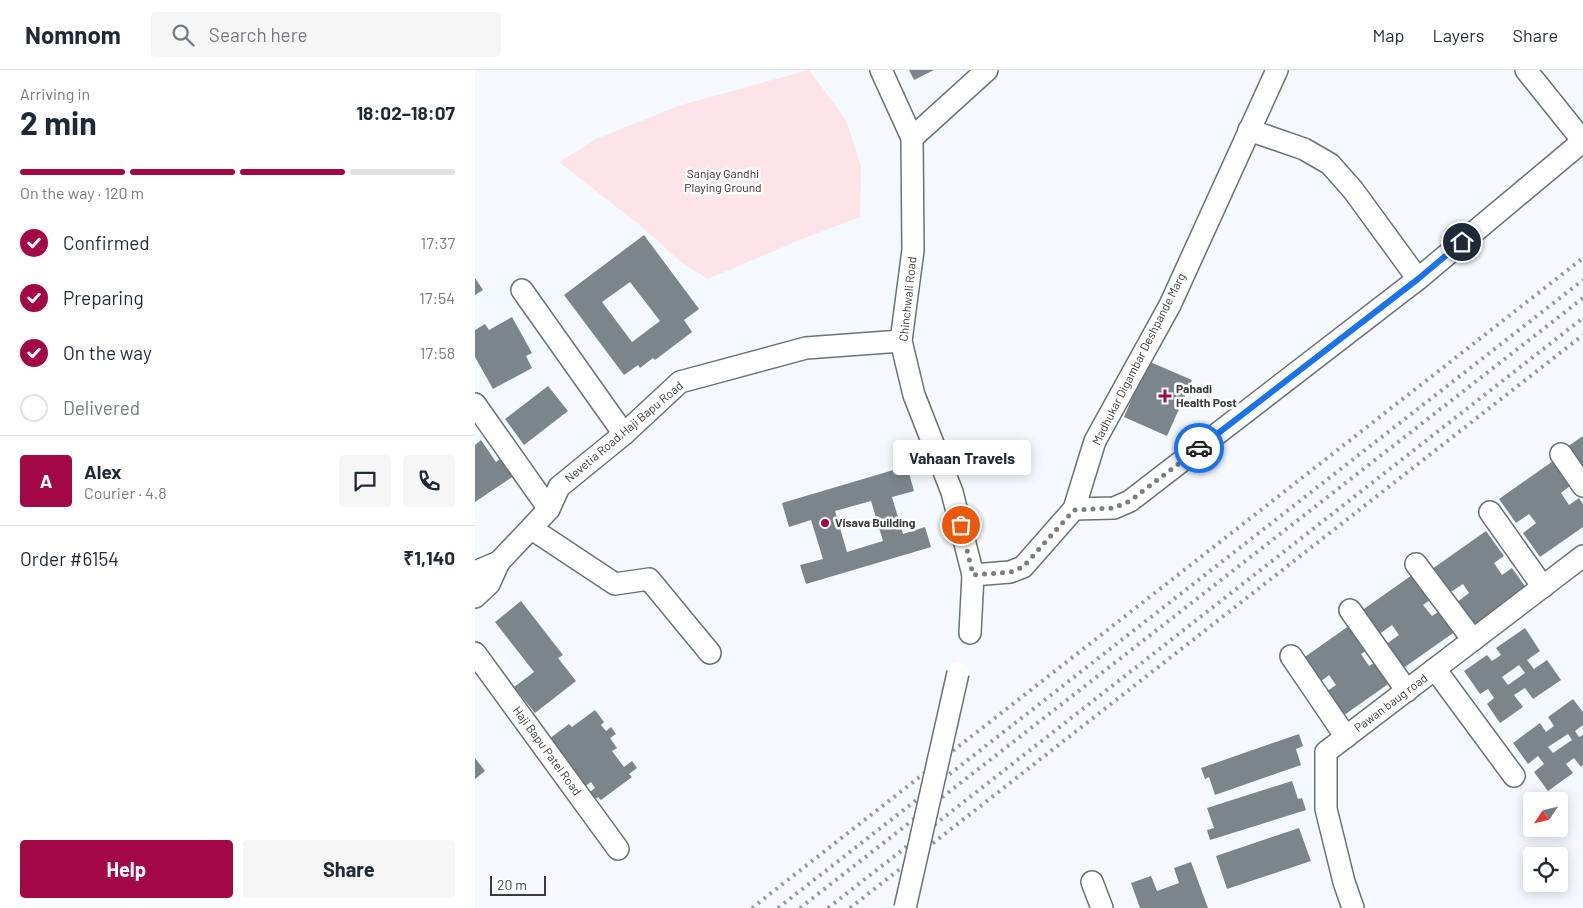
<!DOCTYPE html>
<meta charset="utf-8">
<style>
:root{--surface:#fff;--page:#f6f6f7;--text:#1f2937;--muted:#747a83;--line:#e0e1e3;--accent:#a20746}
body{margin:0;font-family:Barlow,sans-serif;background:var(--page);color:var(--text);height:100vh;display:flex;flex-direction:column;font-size:19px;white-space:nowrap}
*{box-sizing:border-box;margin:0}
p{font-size:16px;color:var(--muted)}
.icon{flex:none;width:28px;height:28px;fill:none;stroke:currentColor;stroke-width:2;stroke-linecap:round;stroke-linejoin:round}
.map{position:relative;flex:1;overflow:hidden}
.sheet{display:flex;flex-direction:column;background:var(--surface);width:475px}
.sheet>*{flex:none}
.needle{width:32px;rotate:235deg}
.fabs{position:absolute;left:1048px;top:722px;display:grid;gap:10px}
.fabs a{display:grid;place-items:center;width:45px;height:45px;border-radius:5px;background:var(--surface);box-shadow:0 2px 12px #0003;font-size:25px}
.scale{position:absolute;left:15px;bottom:12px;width:56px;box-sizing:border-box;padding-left:5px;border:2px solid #383c3f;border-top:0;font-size:14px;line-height:18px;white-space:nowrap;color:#383c3f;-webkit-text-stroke:4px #fff;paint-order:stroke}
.pin{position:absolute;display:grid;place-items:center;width:42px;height:42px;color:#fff;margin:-21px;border:2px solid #fff;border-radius:50%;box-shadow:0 1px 5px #0007}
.courier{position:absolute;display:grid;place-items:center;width:50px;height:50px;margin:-25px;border:4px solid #1a73e8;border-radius:50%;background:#fff;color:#222;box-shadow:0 1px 6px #0007}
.bubble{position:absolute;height:35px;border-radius:5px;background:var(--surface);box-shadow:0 2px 12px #0003;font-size:16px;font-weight:700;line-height:35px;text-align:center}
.overview em{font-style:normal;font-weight:700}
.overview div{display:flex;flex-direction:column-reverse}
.overview{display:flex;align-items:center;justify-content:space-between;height:85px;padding:0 20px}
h1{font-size:32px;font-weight:700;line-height:38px}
.bar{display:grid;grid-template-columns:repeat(4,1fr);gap:8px 5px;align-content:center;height:60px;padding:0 20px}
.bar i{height:6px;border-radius:4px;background:var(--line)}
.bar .on{background:var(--accent)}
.bar p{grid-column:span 4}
.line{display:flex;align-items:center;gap:12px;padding:0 20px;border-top:1px solid var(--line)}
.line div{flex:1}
.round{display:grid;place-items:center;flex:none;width:52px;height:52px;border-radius:5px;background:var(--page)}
ol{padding:0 20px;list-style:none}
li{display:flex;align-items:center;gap:15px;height:55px}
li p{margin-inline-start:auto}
li .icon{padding:5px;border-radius:50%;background:var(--accent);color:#fff;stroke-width:4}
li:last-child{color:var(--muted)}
li i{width:28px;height:28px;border:2px solid var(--line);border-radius:50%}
.cta{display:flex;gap:10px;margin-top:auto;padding:10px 20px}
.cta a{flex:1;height:58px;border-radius:5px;background:var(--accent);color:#fff;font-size:20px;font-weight:700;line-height:58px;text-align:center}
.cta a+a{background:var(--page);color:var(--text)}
header{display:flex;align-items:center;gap:30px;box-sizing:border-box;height:70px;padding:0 25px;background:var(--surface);border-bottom:1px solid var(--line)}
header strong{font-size:24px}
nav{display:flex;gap:28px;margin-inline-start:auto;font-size:18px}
.search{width:350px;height:45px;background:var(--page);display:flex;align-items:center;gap:12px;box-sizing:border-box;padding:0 18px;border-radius:5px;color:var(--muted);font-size:19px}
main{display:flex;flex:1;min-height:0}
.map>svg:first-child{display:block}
.green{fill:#fde4e7}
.building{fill:#7b858b;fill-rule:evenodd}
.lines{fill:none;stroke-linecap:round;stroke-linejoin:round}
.minor-casing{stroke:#697279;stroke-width:24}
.minor{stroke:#fff;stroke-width:21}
.rail{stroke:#959a9e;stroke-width:4;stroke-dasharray:2.5 5;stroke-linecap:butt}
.minor-bridge-casing{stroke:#697279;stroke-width:24;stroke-linecap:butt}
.minor-bridge{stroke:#fff;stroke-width:21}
.done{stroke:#797e82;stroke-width:5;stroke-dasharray:0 9}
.route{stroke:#1a73e8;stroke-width:6}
.poi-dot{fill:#a20746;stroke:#fff;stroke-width:2}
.labels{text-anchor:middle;stroke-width:5;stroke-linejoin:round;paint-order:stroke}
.park-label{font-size:12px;fill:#461824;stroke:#fff}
.street-label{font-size:12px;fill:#383c3f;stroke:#fff}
.poi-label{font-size:12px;font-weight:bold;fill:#383c3f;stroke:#fff;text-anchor:start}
</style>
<header>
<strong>Nomnom</strong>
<div class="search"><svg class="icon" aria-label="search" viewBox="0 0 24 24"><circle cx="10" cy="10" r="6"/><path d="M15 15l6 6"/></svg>Search here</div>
<nav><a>Map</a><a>Layers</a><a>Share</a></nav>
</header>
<main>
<section class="sheet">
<div class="overview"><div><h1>2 min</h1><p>Arriving in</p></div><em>18:02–18:07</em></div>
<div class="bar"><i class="on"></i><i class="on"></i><i class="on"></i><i></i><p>On the way · 120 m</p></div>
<ol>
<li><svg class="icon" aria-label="check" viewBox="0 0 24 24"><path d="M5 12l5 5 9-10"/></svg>Confirmed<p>17:37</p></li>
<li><svg class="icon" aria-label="check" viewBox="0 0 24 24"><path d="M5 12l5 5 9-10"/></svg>Preparing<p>17:54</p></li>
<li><svg class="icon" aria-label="check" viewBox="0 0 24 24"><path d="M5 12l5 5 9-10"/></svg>On the way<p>17:58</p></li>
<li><i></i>Delivered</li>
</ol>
<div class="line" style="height:90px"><b class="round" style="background:var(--accent);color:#fff">A</b><div><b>Alex</b><p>Courier · 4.8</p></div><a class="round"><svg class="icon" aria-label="chat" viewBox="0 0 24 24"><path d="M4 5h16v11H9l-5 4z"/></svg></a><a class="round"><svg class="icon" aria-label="phone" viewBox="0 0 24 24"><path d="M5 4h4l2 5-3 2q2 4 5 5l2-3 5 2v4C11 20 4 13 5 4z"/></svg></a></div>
<div class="line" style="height:65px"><div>Order #6154</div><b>₹1,140</b></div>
<div class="cta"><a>Help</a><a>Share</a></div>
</section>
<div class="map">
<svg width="1108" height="838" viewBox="0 0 1108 838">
<rect width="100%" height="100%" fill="#f3f9fe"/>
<path class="green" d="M334,0l37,50 15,46 -1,51 -63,24 -89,38 -27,-17 -40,-36 -82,-64 37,-23 85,-34z"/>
<g class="building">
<path d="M434,0h25l-20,10z"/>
<path d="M169,165l55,74 -15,11 8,12 -37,28 -2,-2 -13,10 -2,-3 -14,10 -60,-80zM155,212l30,39 -28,21 -30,-40z"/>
<path d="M0,208l8,12 -8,5z"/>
<path d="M37,247l20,36 -6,3 6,12 -39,21 -18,-32v-27l10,-6 4,6z"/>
<path d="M673,291l44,19 -25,56 -43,-19z"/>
<path d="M73,316l20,25 -44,34 -19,-26z"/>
<path d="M1108,366v36l-19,-23z"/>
<path d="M6,370l15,22 7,-5 12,18 -40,27v-57z"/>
<path d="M1078,391l17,25 -9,7 8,12 10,-7 4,6v23l-43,30 -17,-24 13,-10 -7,-9 -13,9 -17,-24z"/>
<path d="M432,396l7,25 -22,6 11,37 22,-7 6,20 -125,37 -6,-19 23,-6 -12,-39 -22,7 -7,-24zM396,431l12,40 -36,11 -12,-41z"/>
<path d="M1011,461l18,25 -10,7 8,12 10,-7 15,21 -54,38 -17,-24 13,-10 -6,-9 -14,9 -17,-24z"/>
<path d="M940,503l18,25 -10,7 9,11 9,-6 15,21 -54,38 -17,-24 14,-10 -7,-10 -14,10 -17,-24z"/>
<path d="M46,531l42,54 -5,3 18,23 -41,32 -21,-26 20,-15 -39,-50z"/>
<path d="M878,553l18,25 -10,6 8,12 10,-6 15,20 -54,38 -17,-24 13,-9 -7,-10 -13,10 -17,-24z"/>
<path d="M1050,558l15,23 -13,9 7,9 13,-9 14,20 -28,19 -8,-11 -11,7 9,12 -23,16 -13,-19 7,-6 -6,-9 -8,5 -16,-23 23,-16 5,6 9,-6 -5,-7zM1044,595l6,8 -17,12 -6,-8z"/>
<path d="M1098,629l10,13v13l-8,6 4,6 4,-2v30l-2,2 -7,-9 -8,6 7,9 -25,18 -14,-19 10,-8 -6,-8 -10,8 -15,-21 27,-20 6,9 8,-6 -6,-9zM1093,664l4,6 -19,13 -5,-6z"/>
<path d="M120,640l9,12 -3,3 5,6 5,-4 5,7 -6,4 7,10 -5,3 12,16 8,-6 5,7 -8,6 3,3 -31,23 -3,-3 -8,6 -5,-7 10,-8 -4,-6 -7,5 -39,-45 24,-18 3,3z"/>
<path d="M824,664l4,12 -7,3 5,16 -86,30 -6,-18 -4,2 -4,-11z"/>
<path d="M0,688l10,13 -10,8z"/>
<path d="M817,711l6,18 4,-1 4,12 -96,30 -3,-10 7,-2 -7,-20z"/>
<path d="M824,758l12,33 -84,28 -11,-33z"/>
<path d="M716,792l17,46h-68l-9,-25 20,-7 6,15 22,-8 -5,-15z"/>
</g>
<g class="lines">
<defs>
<g id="minor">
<path d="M406,0l31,68 1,112 -12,91 13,54 38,97 21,83 37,-3 13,-5 51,-58 21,-68 75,-136 107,-235"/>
<path d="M1051,0l57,71"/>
<path d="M774,60l55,19 26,15 23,26 65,89"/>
<path d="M437,68l75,-68"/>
<path d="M47,220l102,144"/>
<path d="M0,334l74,105"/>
<path d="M1086,384l22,32"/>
<path d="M599,439l40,-1 16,-7 288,-222 165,-138"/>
<path d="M1015,442l53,75"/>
<path d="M57,459l83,55 34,-5 61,74"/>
<path d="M24,492l50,-53 10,-22 65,-53 56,-52 126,-34 95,-7"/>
<path d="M941,494l57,76"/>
<path d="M0,502l24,-10 -10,22 -14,13"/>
<path d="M875,540l57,81"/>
<path d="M495,563l3,-58"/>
<path d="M0,583l143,196"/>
<path d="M816,586l55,81"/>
<path d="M960,599l79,107"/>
<path d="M617,812l10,26"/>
<path d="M878,838l-9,-26 -18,-73v-57l257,-196"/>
</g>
</defs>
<use href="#minor" class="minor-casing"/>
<use href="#minor" class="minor"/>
<g class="rail">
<path d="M277,838l831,-650"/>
<path d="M303,838l805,-628"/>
<path d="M325,838l783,-610"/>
<path d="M353,838l755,-590"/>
<path d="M375,838l733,-573"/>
</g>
<defs>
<path id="minor-bridge" d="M430,838l53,-235"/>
</defs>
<use href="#minor-bridge" class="minor-bridge-casing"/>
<use href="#minor-bridge" class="minor-bridge"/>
</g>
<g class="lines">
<path class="done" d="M486,455l12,50 38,-3 12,-5 51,-57 40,-2 16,-7 69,-53"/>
<path class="route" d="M724,378l219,-169 44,-37"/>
</g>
<g class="poi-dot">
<path d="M687.5 318.5h5v5h5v5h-5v5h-5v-5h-5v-5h5z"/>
<circle cx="350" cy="453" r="5"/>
</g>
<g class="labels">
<g class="park-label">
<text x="248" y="108">Sanjay Gandhi<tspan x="248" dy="14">Playing Ground</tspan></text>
</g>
<g class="street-label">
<text transform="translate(433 229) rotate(-84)" y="4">Chinchwali Road</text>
<text transform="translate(664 289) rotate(-63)" y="4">Madhukar Digambar Deshpande Marg</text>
<text transform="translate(149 362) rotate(-40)" y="4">Nevetia Road,Haji Bapu Road</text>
<text transform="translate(916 633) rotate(-37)" y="4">Pawan baug road</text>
<text transform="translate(72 681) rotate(54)" y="4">Haji Bapu Patel Road</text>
</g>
<g class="poi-label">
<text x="701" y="323">Pahadi<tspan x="701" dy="14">Health Post</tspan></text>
<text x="360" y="457">Visava Building</text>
</g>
</g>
</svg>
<div class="fabs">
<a><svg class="needle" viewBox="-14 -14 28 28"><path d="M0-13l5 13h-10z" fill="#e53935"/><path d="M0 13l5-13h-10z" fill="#747a83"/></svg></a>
<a><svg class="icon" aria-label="locate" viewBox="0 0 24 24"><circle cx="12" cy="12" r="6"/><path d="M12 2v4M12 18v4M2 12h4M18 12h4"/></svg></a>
</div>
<div class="scale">20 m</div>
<div class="pin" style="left:486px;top:455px;background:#ea580c"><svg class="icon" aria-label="bag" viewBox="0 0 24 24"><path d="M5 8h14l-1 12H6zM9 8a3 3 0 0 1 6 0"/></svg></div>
<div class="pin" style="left:987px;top:172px;background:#1f2937"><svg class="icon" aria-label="home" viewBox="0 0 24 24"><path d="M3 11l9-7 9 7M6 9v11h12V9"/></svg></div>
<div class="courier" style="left:724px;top:378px"><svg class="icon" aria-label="car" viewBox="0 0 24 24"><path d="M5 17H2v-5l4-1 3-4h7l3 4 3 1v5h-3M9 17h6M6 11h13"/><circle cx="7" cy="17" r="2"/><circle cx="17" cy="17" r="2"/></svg></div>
<div class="bubble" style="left:418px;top:370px;width:138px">Vahaan Travels</div>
</div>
</main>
